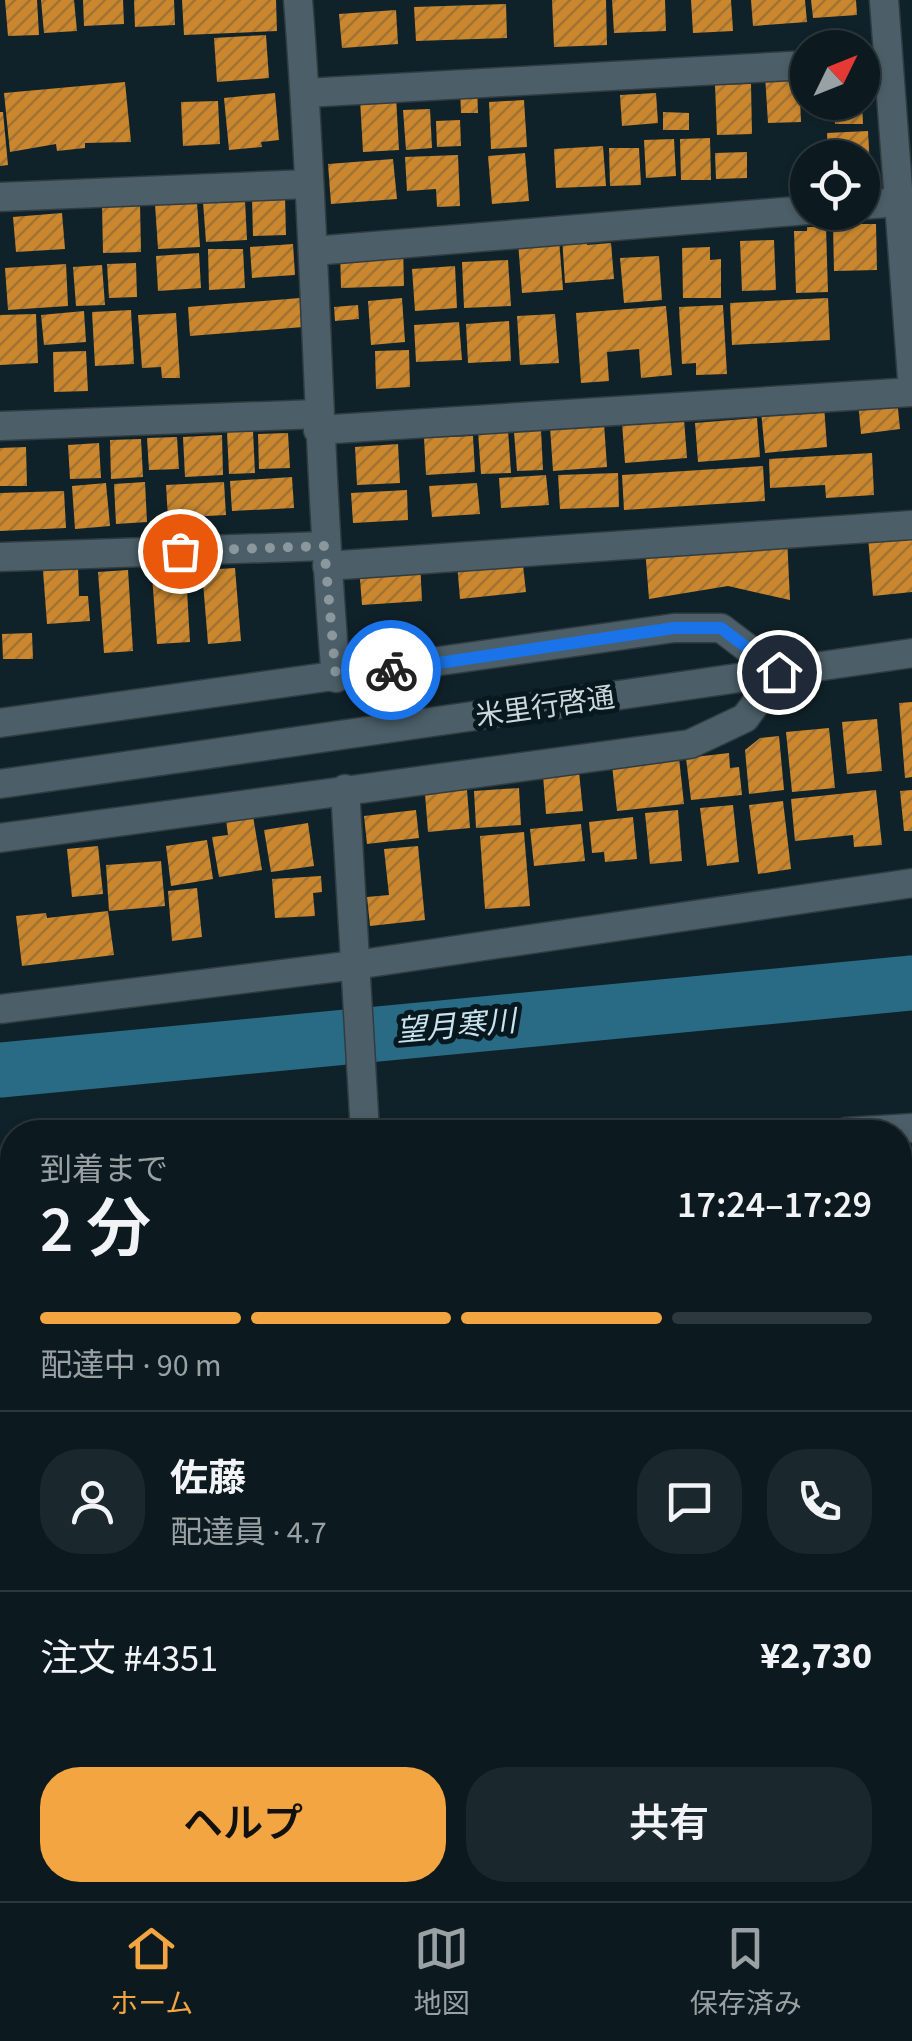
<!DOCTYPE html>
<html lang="ja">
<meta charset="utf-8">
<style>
:root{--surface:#0c1a1f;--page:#1a272c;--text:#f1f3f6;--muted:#9aa1a4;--line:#2c383d;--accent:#f2a541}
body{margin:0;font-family:"Source Sans 3","Noto Sans JP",sans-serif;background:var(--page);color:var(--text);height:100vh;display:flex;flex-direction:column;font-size:38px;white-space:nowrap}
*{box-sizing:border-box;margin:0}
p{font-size:32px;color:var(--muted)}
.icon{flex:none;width:55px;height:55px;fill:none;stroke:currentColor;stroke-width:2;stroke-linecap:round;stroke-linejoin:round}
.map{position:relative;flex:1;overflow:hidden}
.details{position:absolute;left:0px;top:1120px;width:912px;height:782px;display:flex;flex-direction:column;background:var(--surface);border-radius:40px 40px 0 0;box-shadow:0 2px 8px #0004,0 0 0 2px var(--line)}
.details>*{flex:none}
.needle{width:65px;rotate:47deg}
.buttons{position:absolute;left:790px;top:30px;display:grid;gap:20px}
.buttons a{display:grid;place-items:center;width:90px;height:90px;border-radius:50%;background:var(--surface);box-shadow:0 2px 8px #0004,0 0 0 2px var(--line);font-size:50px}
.pin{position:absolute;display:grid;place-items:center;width:85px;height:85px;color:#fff;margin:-42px;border:5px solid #fff;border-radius:50%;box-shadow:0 2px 10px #0007}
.courier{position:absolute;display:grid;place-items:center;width:100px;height:100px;margin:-50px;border:8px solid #1a73e8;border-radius:50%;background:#fff;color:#222;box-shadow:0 2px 12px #0007}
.head em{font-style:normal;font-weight:600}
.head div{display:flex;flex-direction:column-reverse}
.head{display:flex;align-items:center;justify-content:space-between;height:170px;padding:0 40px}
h1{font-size:65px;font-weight:600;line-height:75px}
.bar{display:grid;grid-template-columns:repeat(4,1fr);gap:15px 10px;align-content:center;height:120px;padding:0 40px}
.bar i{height:12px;border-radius:8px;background:var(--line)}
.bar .active{background:var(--accent)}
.bar p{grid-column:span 4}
.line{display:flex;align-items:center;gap:25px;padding:0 40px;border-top:2px solid var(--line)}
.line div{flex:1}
.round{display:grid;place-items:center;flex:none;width:105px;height:105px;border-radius:40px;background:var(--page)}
.button{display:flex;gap:20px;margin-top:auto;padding:20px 40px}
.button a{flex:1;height:115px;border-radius:40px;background:var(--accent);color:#111;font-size:40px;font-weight:600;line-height:115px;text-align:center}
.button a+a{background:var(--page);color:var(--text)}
.dock{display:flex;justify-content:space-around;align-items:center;height:140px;border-top:2px solid var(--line);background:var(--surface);font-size:28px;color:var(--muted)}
.dock a{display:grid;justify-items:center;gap:5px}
.dock .active{color:var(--accent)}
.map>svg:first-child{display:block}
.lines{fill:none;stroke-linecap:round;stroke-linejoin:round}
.river{stroke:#296b85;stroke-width:55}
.building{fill:url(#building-hatch)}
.minor-casing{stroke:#313c42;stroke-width:31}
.tertiary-casing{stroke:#313c42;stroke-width:31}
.minor{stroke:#4c5f68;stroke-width:28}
.tertiary{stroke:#4c5f68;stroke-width:28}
.done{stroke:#8a989d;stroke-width:10;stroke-dasharray:0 18}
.route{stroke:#1a73e8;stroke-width:12}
.labels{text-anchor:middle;stroke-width:10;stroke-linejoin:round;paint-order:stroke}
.street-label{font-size:28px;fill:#ccd7dc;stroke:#07181f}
.water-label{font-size:30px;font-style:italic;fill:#c9e3ef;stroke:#07181f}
</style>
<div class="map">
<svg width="912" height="1901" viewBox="0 0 912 1901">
<defs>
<pattern id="building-hatch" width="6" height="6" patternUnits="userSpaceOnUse" patternTransform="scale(2.5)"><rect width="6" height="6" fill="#ca872e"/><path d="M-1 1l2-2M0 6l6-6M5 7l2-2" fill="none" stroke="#a07234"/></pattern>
</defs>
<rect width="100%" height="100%" fill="#102229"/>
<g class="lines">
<path class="river" d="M0,1070l912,-87"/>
</g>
<g class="building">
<path d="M5,0h32l2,35 -31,1z"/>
<path d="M41,0h33l3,31 -33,2z"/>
<path d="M83,0h40l1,24 -40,2z"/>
<path d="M134,0h40l1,25 -40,2z"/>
<path d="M182,0h94l1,31 -93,4z"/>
<path d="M552,0h54l1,45 -53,2z"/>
<path d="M612,0h53l1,31 -52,2z"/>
<path d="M691,0h40l2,31 -40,2z"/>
<path d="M751,0h54l2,22 -54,4z"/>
<path d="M811,0h45l1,15 -44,3z"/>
<path d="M506,4l1,34 -91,3 -2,-34z"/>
<path d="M396,10l2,34 -56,4 -3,-34z"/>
<path d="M266,35l3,43 -52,4 -3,-44z"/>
<path d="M799,74l2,48 -33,1 -3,-48z"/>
<path d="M125,82l6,60 -46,1v5l-28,3 -1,-7 -46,8 -6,-59z"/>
<path d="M751,84l1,50 -35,1 -2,-50z"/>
<path d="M477,86l1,27h-17l-1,-26z"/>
<path d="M275,93l4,47 -18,2 1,5 -33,3 -5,-52z"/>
<path d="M656,93l2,30 -36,3 -2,-31z"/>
<path d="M396,96l3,54 -36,2 -3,-53z"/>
<path d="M524,100l3,47 -36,2 -2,-47z"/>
<path d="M218,101l2,43 -37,2 -2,-44z"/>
<path d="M834,102h28l1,22h-28z"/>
<path d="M430,109l2,39 -26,2 -3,-40z"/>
<path d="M0,112h3l5,53 -8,1z"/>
<path d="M663,112l26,1v17h-26z"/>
<path d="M460,120l1,26 -24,1 -1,-26z"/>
<path d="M868,131l3,53h-9v-26h-34l-1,-25z"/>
<path d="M710,138l1,42h-30l-1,-41z"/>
<path d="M674,139l2,37 -30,2 -2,-38z"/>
<path d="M603,146l3,40 -50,2 -2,-39z"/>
<path d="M609,148h30l2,37 -31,1z"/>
<path d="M747,152v26l-31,1 -1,-26z"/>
<path d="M525,153l4,48 -37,3 -4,-48z"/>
<path d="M458,155l2,51 -23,1 -1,-18 -29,2 -2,-34z"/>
<path d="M393,159l4,40 -66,5 -3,-40z"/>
<path d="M285,197l1,38 -33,1 -1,-38z"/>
<path d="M245,200l2,40 -41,2 -3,-40z"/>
<path d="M197,202l3,45 -42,2 -3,-45z"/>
<path d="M140,204l1,48 -38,1 -1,-48z"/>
<path d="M62,213l3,36 -49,3 -3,-35z"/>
<path d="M833,224h43l1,46 -43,1z"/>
<path d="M807,227h19l2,65 -32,1 -2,-62h13z"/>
<path d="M586,235l1,10 24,-2 3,36 -49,4 -3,-46z"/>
<path d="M559,239l4,51 -41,3 -4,-51z"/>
<path d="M774,240l2,50 -34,1 -2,-50z"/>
<path d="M293,244l2,31 -43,3 -2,-31z"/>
<path d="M403,247l1,39 -63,2 -1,-39z"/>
<path d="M710,247v13l11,-1v39h-38l-1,-50z"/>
<path d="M208,249h35l2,39 -36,2z"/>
<path d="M199,253l2,35 -43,3 -2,-35z"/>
<path d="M659,256l3,44 -38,3 -4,-45z"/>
<path d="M508,260l3,46 -47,2 -2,-46z"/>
<path d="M136,263l1,34 -28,1 -2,-34z"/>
<path d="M66,264l2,42 -60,4 -3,-42z"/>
<path d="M102,265l3,40 -29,1 -3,-39z"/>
<path d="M455,266l2,42 -42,3 -3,-42z"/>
<path d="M300,298l3,29 -113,9 -2,-29z"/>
<path d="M402,298l3,44 -34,3 -3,-44z"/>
<path d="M828,298l2,42 -98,5 -2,-42z"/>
<path d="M358,305l1,14 -24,2 -1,-14z"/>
<path d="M723,305l4,69 -31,1v-12l-14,1 -3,-57z"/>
<path d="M666,306l6,69 -31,3 -2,-29 -32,3 2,29 -28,2 -5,-70z"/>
<path d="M131,310l3,54 -39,2 -3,-54z"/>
<path d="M84,311l2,31 -42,3 -3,-30z"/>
<path d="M176,313l4,65h-18l-1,-11 -19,1 -4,-53z"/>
<path d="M36,314l2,49 -38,2v-50z"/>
<path d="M555,314l4,49 -39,2 -3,-49z"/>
<path d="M509,321l2,40 -43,2 -2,-39z"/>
<path d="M459,322l3,38 -46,2 -2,-37z"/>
<path d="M409,350l1,37 -34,2 -1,-38z"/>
<path d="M86,351l2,40 -34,1 -1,-40z"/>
<path d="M897,399l3,30 -39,5 -3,-32z"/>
<path d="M824,405l3,42 -62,6 -4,-42z"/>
<path d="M757,418l3,39 -62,5 -3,-39z"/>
<path d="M684,419l3,39 -62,5 -3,-40z"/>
<path d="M604,423l3,44 -54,4 -3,-44z"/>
<path d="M508,430l3,43 -30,1 -3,-42z"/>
<path d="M541,430l2,40 -26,1 -3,-39z"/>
<path d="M253,431l2,42 -26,1 -2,-42z"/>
<path d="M288,433l2,35 -31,1 -1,-35z"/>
<path d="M222,435l1,40 -38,2 -2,-40z"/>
<path d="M473,436l2,36 -49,3 -2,-37z"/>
<path d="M177,437l2,32 -30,1 -2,-32z"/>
<path d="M141,439l2,38 -32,2 -1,-39z"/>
<path d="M99,443l2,35 -31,1 -2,-34z"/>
<path d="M398,444l2,39 -43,2 -2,-38z"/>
<path d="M26,447l1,39h-27v-38z"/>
<path d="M872,453l2,42 -48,3 -1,-13 -55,3 -1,-29z"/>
<path d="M763,466l2,35 -141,9 -2,-35z"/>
<path d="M618,473l1,34 -59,2 -2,-34z"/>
<path d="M546,475l3,30 -48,3 -2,-30z"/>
<path d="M292,477l2,31 -62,3 -2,-30z"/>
<path d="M145,482l2,40 -31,2 -2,-40z"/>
<path d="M224,482l2,33 -58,3 -2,-33z"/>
<path d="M106,483l4,43 -35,3 -3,-43z"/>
<path d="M477,483l3,31 -48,3 -3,-31z"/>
<path d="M407,490l1,30 -55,3 -2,-30z"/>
<path d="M64,491l2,37 -66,3v-38z"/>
<path d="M912,533v59l-39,4 -5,-59z"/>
<path d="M787,537l3,63 -62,-14 -79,13 -4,-51z"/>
<path d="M522,556l4,36 -66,7 -3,-36z"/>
<path d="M420,561l2,40 -60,4 -3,-39z"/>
<path d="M235,568l6,73 -33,3 -6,-74z"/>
<path d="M78,569l1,27h9l2,25 -43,3 -4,-53z"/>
<path d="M128,570l5,81 -29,2 -6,-81z"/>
<path d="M186,573l4,69 -33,2 -5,-69z"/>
<path d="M32,633l1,26h-30l-1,-25z"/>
<path d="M912,702v75l-7,1 -6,-75z"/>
<path d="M877,719l5,52 -35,3 -5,-52z"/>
<path d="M829,728l6,60 -43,4 -6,-60z"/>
<path d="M779,736l5,54 -35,4 -4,-44 15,-12z"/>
<path d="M729,753l1,15 9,-1 3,28 -51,5 -5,-42z"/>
<path d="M679,758l5,46 -67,7 -5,-46z"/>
<path d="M579,772l4,39 -37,3 -3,-39z"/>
<path d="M519,788l2,37 -45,3 -2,-37z"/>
<path d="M467,790l3,38 -42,4 -3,-38z"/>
<path d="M876,790l6,55 -28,2 -1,-12 -58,6 -4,-42z"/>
<path d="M912,790v41h-8l-4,-40z"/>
<path d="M783,801l8,68 -33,5 -9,-69z"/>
<path d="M733,805l6,57 -32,4 -7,-58z"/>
<path d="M416,810l3,28 -52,6 -3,-28z"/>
<path d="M678,810l4,51 -32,3 -5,-51z"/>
<path d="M253,816l9,54 -43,7 -7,-40 16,-2 -2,-15z"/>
<path d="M633,817l4,42 -32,3 -1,-10 -12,1 -3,-31z"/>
<path d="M308,823l6,43 -43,6 -7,-42z"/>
<path d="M581,824l4,37 -51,5 -4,-37z"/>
<path d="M524,832l6,74 -45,3 -5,-73z"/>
<path d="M207,840l6,39 -42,7 -5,-40z"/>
<path d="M98,846l5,48 -31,3 -5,-48z"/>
<path d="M418,846l7,74 -55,6 -3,-29 22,-2 -5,-46z"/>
<path d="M161,861l4,45 -56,5 -3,-46z"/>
<path d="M321,876l1,16 -9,1 2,23 -40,2 -3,-39z"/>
<path d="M197,888l5,49 -30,4 -4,-50z"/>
<path d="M108,911l6,44 -92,11 -6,-50 30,-3 1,5z"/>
<path d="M0,1351h12v49l-12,1z"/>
<path d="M912,1390v54l-12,1v-54z"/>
<rect x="907" y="1520" width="5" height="49"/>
<path d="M0,1550h5l3,50 -8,1z"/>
<path d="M912,1583v50l-12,2v-51z"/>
<path d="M912,1665v46l-12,1v-46z"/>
<path d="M0,1680h12v49l-12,1z"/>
<path d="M900,1849l12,21v31h-25l-6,-11h19z"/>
<rect x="86" y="1890" width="36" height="11"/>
<path d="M239,1890h55v11h-76v-3l22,-1z"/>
<path d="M302,1890h41v11h-40z"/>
<path d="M348,1890h39l1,9 -39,2z"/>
<path d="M460,1890h46l1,11h-46z"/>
<path d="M527,1890h33l1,11h-33z"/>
<path d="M572,1890h31l1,11h-31z"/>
<path d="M751,1890h46l6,11h-50l-5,-10z"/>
<path d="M816,1890h44l6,11h-44z"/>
</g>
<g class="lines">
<defs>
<g id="minor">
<path d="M298,0c18,226 19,452 38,678"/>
<path d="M884,0l28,378"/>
<path d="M305,93l503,-28"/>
<path d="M0,197l309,-13"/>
<path d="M862,205l36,-3"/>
<path d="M313,251l495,-41"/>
<path d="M0,426l318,-12"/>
<path d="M318,430l594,-38"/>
<path d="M0,557l325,-11"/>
<path d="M327,566l585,-41"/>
<path d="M0,723l674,-95h47l58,44 -34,46 -55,26 -690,94"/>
<path d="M345,789l20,343"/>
<path d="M0,1009l355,-44 557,-82"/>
<path d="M847,1132l65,-4"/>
<path d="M0,1187l12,-1"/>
<path d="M900,1387l12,-1"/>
<path d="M0,1447l12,-1"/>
<path d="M900,1508l12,-1"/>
<path d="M0,1667l12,-1"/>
<path d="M900,1798l12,-7"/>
<path d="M197,1890l1,11"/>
<path d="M416,1890l1,11"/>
<path d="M624,1890l1,11"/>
<path d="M700,1901l20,-11"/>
</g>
<path id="tertiary" d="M0,784l912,-131"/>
</defs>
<use href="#minor" class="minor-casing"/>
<use href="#tertiary" class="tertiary-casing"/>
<use href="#minor" class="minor"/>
<use href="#tertiary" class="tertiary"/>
</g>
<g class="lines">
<path class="done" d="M180,551l144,-5 12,132 55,-8"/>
<path class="route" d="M391,670l283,-42h47l58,44"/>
</g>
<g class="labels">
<g class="street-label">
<text transform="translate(545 706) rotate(-8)" y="10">米里行啓通</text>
</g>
<g class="water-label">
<text transform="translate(456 1026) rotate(-5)" y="10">望月寒川</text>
</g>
</g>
</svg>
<div class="buttons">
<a><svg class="needle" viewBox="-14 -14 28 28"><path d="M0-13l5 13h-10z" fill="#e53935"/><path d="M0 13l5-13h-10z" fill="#9aa1a4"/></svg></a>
<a><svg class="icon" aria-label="locate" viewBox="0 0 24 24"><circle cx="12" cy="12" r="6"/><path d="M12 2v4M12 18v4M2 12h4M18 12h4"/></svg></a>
</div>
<div class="pin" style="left:180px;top:551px;background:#ea580c"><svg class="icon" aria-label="bag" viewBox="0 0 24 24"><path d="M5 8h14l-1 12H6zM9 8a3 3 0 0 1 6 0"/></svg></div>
<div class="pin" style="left:779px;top:672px;background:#1f2937"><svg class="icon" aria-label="home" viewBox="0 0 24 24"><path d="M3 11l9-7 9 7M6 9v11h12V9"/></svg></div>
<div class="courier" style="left:391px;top:670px"><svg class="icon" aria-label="bike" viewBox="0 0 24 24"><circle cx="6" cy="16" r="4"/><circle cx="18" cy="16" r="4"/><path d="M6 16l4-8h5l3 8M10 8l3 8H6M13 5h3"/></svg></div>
<section class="details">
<div class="head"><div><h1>2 分</h1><p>到着まで</p></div><em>17:24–17:29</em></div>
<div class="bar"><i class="active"></i><i class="active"></i><i class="active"></i><i></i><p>配達中 · 90 m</p></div>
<div class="line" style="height:180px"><a class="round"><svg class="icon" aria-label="person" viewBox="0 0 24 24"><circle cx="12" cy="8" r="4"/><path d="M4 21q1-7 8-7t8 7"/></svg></a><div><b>佐藤</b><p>配達員 · 4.7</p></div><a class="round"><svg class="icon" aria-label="chat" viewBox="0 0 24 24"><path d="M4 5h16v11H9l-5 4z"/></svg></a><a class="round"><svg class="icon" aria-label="phone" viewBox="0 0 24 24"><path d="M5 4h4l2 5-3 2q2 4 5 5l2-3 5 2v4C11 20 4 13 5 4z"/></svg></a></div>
<div class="line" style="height:130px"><div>注文 #4351</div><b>¥2,730</b></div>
<div class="button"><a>ヘルプ</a><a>共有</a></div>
</section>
</div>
<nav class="dock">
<a class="active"><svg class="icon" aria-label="home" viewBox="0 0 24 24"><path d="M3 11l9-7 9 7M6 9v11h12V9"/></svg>ホーム</a>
<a><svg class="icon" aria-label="map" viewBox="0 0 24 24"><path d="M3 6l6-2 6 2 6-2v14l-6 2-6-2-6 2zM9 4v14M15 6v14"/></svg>地図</a>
<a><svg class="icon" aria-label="saved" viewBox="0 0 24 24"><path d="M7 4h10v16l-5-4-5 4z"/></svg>保存済み</a>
</nav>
